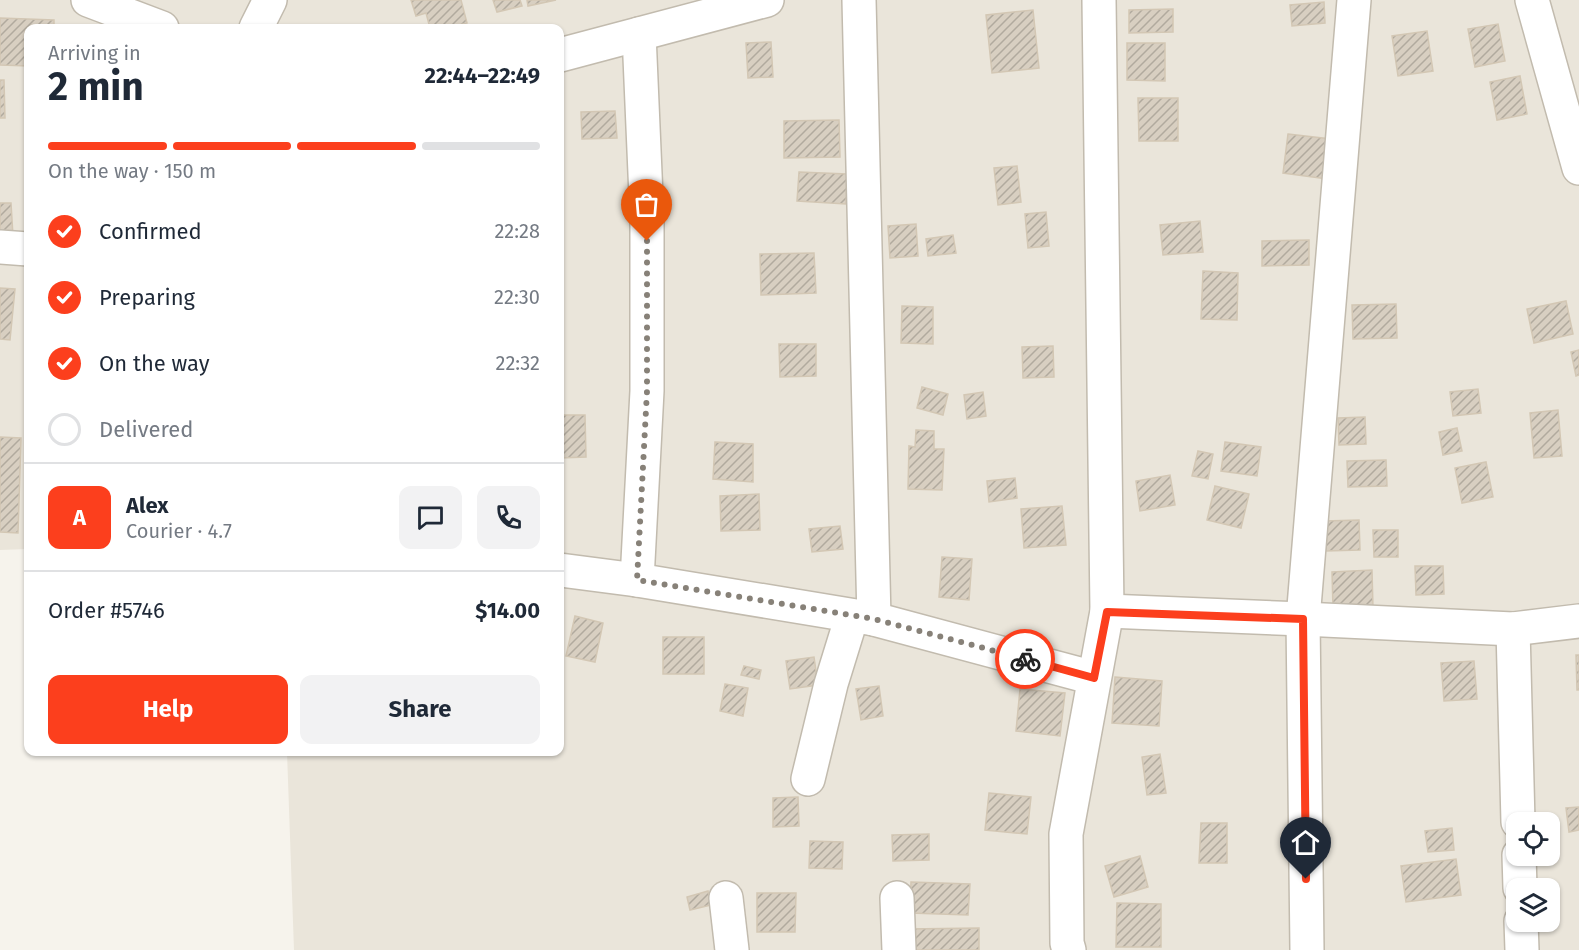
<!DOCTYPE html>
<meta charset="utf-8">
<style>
:root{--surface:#fff;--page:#f2f2f3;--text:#1f2937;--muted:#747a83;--line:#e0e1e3;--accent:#fc3f1d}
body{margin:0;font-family:"Fira Sans",sans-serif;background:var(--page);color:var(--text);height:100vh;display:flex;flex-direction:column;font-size:22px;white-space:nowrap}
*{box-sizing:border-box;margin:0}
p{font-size:20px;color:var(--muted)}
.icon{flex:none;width:33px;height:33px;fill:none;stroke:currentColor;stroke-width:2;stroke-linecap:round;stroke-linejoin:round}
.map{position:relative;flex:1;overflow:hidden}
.drawer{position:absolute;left:24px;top:24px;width:540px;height:732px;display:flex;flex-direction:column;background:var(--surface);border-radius:12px;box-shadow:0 2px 4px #0004}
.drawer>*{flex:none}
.tools{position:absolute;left:1506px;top:812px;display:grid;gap:12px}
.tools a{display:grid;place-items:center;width:54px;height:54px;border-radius:12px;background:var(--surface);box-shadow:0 2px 4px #0004;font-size:30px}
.pin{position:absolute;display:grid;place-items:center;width:51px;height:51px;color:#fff;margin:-62px -26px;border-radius:50% 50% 50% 0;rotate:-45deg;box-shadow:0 0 6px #0007}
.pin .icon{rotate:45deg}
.courier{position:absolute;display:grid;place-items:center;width:60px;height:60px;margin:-30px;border:4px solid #fc3f1d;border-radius:50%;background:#fff;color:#222;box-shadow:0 2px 8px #0007}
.headline em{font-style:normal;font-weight:700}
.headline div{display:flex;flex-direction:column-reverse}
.headline{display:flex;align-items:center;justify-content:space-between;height:102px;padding:0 24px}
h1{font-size:39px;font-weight:700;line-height:45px}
.bar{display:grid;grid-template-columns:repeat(4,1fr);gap:9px 6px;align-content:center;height:72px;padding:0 24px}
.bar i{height:8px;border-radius:4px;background:var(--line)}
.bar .selected{background:var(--accent)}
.bar p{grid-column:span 4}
.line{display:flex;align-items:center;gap:15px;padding:0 24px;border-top:2px solid var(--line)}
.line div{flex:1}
.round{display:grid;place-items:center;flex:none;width:63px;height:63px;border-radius:12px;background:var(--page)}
ol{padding:0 24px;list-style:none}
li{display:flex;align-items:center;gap:18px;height:66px}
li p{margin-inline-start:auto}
li .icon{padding:6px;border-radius:50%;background:var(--accent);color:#fff;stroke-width:4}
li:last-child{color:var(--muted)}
li i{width:33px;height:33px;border:3px solid var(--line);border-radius:50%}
.button{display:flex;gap:12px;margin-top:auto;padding:12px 24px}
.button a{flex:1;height:69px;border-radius:12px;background:var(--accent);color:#fff;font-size:24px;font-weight:700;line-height:69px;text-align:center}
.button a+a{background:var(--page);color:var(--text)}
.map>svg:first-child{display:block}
.residential{fill:#eae5da;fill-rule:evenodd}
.building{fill:url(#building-hatch);stroke:#d3c7b4;stroke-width:1.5}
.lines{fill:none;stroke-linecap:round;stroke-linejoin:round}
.minor-casing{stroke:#c2bbae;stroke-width:36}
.minor{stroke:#fff;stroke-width:33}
.done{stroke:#878178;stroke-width:6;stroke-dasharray:0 10.8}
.route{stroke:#fc3f1d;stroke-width:8}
</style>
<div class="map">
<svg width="1579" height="950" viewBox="0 0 1579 950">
<defs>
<pattern id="building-hatch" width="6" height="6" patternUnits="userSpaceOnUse" patternTransform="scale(1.5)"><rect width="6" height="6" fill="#d8cfc1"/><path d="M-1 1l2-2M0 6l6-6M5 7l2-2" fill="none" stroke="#b1aa9e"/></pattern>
</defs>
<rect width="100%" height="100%" fill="#f6f3ec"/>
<path class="residential" d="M0,0h1579v950h-1285l-7,-198h273v-724h-532v521l-28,1zM1516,822h34v33h-34zM1516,888h34v33h-34z"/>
<g class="building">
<path d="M411,0h50l6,23 -21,5h-16l-4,-15 -10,3z"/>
<path d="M493,0h27l2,6 -25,6z"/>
<path d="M527,0h29l-28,6z"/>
<path d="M1324,2l1,21 -33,3 -2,-21z"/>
<path d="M1173,9v23l-44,1v-23z"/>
<path d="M1033,10l6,58 -47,5 -6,-58z"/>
<path d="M0,18l54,2v8h-26v38l-28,-1z"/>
<path d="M1498,24l7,37 -30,6 -7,-38z"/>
<path d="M1427,31l6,40 -35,5 -6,-40z"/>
<path d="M771,42l2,35 -25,1 -2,-35z"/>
<path d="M1127,43h38v38l-38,-1z"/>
<path d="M1520,76l7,38 -30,6 -7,-38z"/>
<path d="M0,80h4l1,38h-5z"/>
<path d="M1138,98h40v43h-39z"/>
<path d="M615,111l2,27 -35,1 -1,-27z"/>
<path d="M839,120l1,37 -56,1v-37z"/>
<path d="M1288,134l43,5 -4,40 -44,-6z"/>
<path d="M1017,166l4,36 -23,3 -4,-37z"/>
<path d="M799,172l48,2 -1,30 -49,-3z"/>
<path d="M0,203h11l2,33 -13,1z"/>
<path d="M1046,212l3,34 -21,2 -3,-34z"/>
<path d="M1200,221l3,31 -40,3 -3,-30z"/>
<path d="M916,224l2,32 -28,2 -2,-32z"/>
<path d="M953,235l3,18 -28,3 -2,-17z"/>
<path d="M1309,240v25l-47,1v-25z"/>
<path d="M814,253l2,40 -55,2 -1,-41z"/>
<path d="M1203,271l35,2 -1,47 -36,-1z"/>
<path d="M0,288l15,1 -5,51 -10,-1z"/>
<path d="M1566,301l7,33 -39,9 -7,-34z"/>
<path d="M1396,304l1,34 -44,1 -1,-34z"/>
<path d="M902,306l31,1v37l-32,-1z"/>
<path d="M779,344h37v32l-36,1z"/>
<path d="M1053,346l1,31 -31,1 -1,-31z"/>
<path d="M1579,350v25l-3,1 -5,-24z"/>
<path d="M922,387l26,7 -5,21 -26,-7z"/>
<path d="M1478,389l3,24 -28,3 -3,-24z"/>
<path d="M983,392l3,24 -19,3 -3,-24z"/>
<path d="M1558,410l4,46 -28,2 -4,-45z"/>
<path d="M560,415h25l1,42 -26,1z"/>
<path d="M1365,417l1,27 -27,1 -1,-27z"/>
<path d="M1457,428l5,23 -19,4 -4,-23z"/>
<path d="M916,430l18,1v18h10l-2,41 -34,-1 1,-43 6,1z"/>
<path d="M0,437l21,1 -3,95 -18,-1z"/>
<path d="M715,442l38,2v38l-40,-3z"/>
<path d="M1225,442l36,5 -4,29 -36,-5z"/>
<path d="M1198,451l15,3 -5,25 -16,-3z"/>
<path d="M1386,460l1,26 -39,1 -1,-26z"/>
<path d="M1486,462l7,35 -31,6 -7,-35z"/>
<path d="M1170,475l5,30 -35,6 -4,-30z"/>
<path d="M1015,478l2,20 -28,4 -2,-21z"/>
<path d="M1215,486l34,8 -8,34 -34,-8z"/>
<path d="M759,494l1,36 -39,1 -1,-35z"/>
<path d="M1062,506l4,39 -42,3 -3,-39z"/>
<path d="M1359,520l1,30 -34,1 -1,-30z"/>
<path d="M840,526l3,23 -31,3 -3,-23z"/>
<path d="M1373,530h25v27h-24z"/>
<path d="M942,557l30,2 -3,41 -30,-3z"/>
<path d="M1415,566h28l1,28 -28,1z"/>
<path d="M1372,570l1,38 -40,1 -1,-37z"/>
<path d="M575,616l28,7 -8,39 -29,-6z"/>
<rect x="663" y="637" width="41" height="37"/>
<path d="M1576,655h3v35h-2z"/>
<path d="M814,657l4,28 -28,4 -4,-28z"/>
<path d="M1474,661l3,38 -33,2 -3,-38z"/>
<path d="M744,666l17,4 -2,9 -18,-4z"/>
<path d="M1115,677l47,4 -3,45 -47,-3z"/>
<path d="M725,684l23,4 -5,28 -23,-5z"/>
<path d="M879,686l4,30 -22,4 -5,-31z"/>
<path d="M1020,689l45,4 -5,43 -44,-5z"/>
<path d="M1160,754l6,39 -19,2 -5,-38z"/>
<path d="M989,793l42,4 -4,37 -42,-4z"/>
<path d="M798,797l1,29 -26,1v-29z"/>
<path d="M1579,807v23l-10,2 -3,-24z"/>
<path d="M1201,823h26v40h-28z"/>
<path d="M1452,828l2,22 -26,2 -3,-21z"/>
<path d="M929,834v26l-36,1 -1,-26z"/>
<path d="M810,841l33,1 -1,27 -33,-1z"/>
<path d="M1140,856l8,31 -34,10 -9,-31z"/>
<path d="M1456,859l5,36 -55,7 -5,-36z"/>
<path d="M911,882l59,2 -2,31 -58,-2z"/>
<path d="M708,891l3,14 -21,5 -3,-13z"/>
<path d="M757,893h39l-1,39h-38z"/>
<path d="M1117,903l44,1v43h-45z"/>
<path d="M979,928v22h-72v-21z"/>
</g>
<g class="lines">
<defs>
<g id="minor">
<path d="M88,0l74,28"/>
<path d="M859,0l15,619"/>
<path d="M1532,0l47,168"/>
<path d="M256,28l14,-28"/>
<path d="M560,55l207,-55"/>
<path d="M0,247l28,2"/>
<path d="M560,570l77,10 237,39 220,59"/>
<path d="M637,580l10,-189v-171l-8,-186"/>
<path d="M1107,611l196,8 210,10 66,-8"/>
<path d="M1513,629l5,193"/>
<path d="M808,779l23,-95 21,-68"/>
<path d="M1519,855l1,33"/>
<path d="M726,898l6,52"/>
<path d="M897,898l2,52"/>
<path d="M1521,921l1,29"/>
<path d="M1069,950l-2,-7 -1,-109 41,-223 -8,-611"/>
<path d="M1307,950l-4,-331 51,-619"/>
</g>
</defs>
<use href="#minor" class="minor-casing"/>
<use href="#minor" class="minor"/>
</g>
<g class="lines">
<path class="done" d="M647,241v150l-10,189 237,39 151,40"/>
<path class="route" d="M1025,659l69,19 13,-66 196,7 3,260"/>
</g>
</svg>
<div class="tools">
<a><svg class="icon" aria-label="locate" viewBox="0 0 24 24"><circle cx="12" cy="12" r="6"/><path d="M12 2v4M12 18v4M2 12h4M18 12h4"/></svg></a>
<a><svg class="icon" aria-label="layers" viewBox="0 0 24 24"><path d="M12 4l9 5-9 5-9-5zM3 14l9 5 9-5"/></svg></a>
</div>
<div class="pin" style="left:647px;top:241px;background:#ea580c"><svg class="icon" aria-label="bag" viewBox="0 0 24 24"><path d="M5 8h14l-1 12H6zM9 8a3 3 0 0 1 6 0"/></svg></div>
<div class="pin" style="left:1306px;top:879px;background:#1f2937"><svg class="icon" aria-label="home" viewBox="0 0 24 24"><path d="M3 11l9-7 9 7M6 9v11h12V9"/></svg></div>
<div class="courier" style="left:1025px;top:659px"><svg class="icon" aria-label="bike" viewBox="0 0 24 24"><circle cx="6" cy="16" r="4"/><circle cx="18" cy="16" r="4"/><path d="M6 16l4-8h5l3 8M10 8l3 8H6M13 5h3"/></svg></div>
<section class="drawer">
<div class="headline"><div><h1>2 min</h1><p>Arriving in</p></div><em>22:44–22:49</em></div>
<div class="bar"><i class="selected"></i><i class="selected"></i><i class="selected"></i><i></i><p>On the way · 150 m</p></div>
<ol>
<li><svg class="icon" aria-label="check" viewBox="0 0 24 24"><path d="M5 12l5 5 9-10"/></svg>Confirmed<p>22:28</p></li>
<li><svg class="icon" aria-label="check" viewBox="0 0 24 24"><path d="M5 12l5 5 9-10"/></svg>Preparing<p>22:30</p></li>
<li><svg class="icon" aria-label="check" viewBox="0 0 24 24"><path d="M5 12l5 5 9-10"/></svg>On the way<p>22:32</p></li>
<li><i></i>Delivered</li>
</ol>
<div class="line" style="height:108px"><b class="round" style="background:var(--accent);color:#fff">A</b><div><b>Alex</b><p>Courier · 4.7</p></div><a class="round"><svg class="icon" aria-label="chat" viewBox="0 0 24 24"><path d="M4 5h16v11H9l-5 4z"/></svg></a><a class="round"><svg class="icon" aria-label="phone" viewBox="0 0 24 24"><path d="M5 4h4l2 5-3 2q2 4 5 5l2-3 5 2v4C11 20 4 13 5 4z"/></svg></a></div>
<div class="line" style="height:78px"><div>Order #5746</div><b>$14.00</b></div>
<div class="button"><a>Help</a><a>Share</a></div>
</section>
</div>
